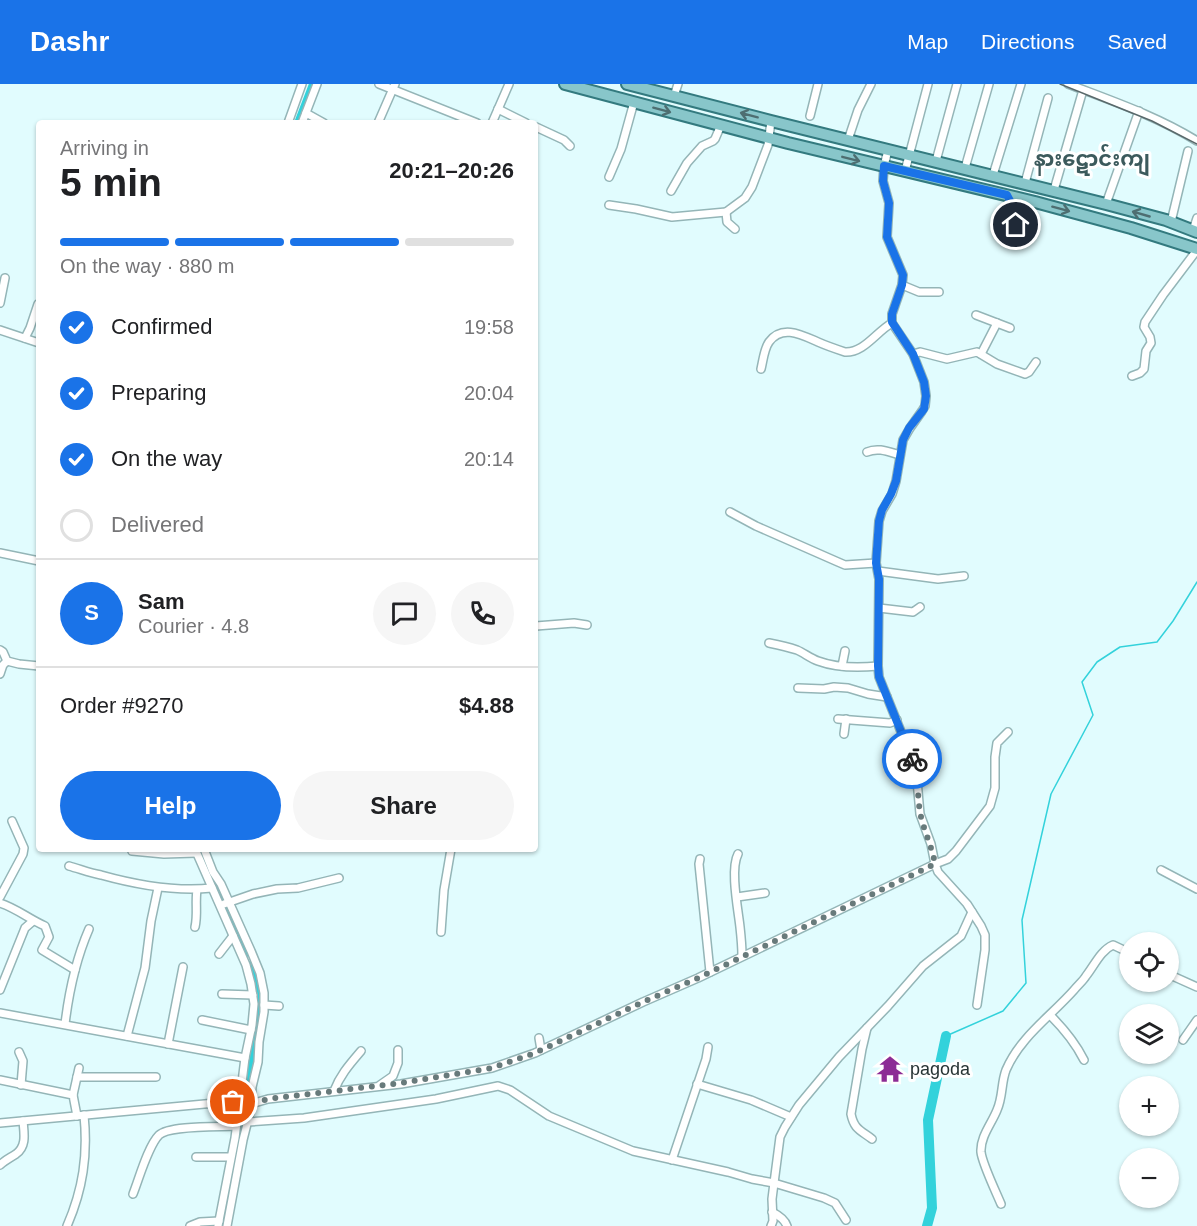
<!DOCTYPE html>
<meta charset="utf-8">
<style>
:root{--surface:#fff;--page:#f6f6f6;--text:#202124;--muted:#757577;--line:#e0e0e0;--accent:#1a73e8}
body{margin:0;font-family:Arial,"Noto Sans Myanmar",sans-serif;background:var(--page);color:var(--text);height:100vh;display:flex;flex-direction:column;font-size:22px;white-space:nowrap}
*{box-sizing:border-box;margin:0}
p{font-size:20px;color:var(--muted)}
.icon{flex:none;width:33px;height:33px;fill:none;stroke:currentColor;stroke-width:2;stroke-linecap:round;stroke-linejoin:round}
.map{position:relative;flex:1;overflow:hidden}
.details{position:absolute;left:36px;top:36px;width:502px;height:732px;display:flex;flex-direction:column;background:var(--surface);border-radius:6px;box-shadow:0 2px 4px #0004}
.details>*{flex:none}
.buttons{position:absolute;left:1119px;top:848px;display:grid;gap:12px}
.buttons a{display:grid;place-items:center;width:60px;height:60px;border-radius:50%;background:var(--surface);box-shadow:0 2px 4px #0004;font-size:30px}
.pin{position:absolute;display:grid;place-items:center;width:51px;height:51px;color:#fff;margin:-26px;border:3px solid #fff;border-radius:50%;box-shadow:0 2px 6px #0007}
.courier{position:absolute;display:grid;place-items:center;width:60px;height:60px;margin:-30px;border:4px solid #1a73e8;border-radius:50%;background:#fff;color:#222;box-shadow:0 2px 8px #0007}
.head em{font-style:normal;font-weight:700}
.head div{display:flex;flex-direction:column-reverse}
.head{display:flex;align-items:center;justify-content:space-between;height:102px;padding:0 24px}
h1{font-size:39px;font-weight:700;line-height:45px}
.bar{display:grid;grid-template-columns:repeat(4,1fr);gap:9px 6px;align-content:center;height:72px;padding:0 24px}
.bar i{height:8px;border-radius:4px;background:var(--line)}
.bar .active{background:var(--accent)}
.bar p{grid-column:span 4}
.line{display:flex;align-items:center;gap:15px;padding:0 24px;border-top:2px solid var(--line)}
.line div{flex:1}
.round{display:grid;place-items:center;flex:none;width:63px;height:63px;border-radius:32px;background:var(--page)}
ol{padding:0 24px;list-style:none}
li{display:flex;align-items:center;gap:18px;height:66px}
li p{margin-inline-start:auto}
li .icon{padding:6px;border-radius:50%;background:var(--accent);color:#fff;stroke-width:4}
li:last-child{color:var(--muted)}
li i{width:33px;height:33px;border:3px solid var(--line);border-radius:50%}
.action{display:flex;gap:12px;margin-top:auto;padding:12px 24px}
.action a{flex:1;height:69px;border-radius:36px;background:var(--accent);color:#fff;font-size:24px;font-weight:700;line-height:69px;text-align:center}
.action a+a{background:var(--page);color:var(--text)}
header{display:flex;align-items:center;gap:36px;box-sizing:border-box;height:84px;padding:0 30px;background:var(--accent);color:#fff}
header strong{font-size:28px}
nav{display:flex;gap:33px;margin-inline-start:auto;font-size:21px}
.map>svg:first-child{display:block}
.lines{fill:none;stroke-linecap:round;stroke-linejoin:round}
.stream{stroke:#33d2db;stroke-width:1.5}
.canal{stroke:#33d2db;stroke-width:6}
.river{stroke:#33d2db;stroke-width:10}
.street-casing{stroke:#94b5b7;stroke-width:10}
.primary-casing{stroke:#337a7f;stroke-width:14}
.street{stroke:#fff;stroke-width:7}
.primary{stroke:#88c6ca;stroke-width:10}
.rail{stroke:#59696b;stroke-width:1.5}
.oneway{stroke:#4e6e71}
.done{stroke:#687a7b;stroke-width:6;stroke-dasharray:0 10.8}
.route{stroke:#1a73e8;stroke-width:8}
.labels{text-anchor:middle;stroke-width:6;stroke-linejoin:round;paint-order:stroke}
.poi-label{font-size:18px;fill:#273435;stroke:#fff;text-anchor:start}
.quarter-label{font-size:21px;font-weight:bold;fill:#3c5a5c;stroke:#fff}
</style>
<header>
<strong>Dashr</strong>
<nav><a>Map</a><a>Directions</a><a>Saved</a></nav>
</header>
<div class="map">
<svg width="1197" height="1142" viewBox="0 0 1197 1142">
<rect width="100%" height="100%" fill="#e1fcfe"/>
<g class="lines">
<path class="stream" d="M946,952l57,-25 23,-28 -4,-63 29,-126 42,-79 -11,-33 15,-20 23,-15 37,-5 16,-21 24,-39"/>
<g class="canal">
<path d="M297,39l15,-39"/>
<path d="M199,765l28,61 18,45"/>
<path d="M227,1127l33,-206 -2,-18 -9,-23"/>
</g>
<path class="river" d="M927,1142l5,-18 -4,-88 18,-84"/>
<defs>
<g id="street">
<path d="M379,0l98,39"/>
<path d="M1068,0c44,17 89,32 129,57"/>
<path d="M674,12l4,-12"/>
<path d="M498,25l28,14"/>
<path d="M306,29l18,10"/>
<path d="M810,32l8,-32"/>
<path d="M288,39l14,-39"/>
<path d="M302,39l15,-39"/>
<path d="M378,39l17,-39"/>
<path d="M492,39l17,-39"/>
<path d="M536,43l28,13 6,6"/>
<path d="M848,56l10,-30 13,-26"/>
<path d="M888,66l-4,16 -1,15 6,22 -2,34 16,38 -1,10 -10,29v9l21,31 11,28 2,14 -1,10 -3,5 -12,17 -7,12 -7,41 -4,13 -10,17 -3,10 -3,42 3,16 -1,87 1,11 37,92 4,45 11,30 4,20 3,8 29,32 14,22 4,9v15l-8,55"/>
<path d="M936,77l21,-77"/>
<path d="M965,84l24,-84"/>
<path d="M905,87l23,-87"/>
<path d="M993,91l28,-91"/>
<path d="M609,93l12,-28 13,-47"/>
<path d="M1025,99l23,-85"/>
<path d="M1054,106l29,-100"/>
<path d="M671,107l16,-28 15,-17 11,-5 2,-2 6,-14"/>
<path d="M1007,111c6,10 9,18 8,31"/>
<path d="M1106,120l33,-93"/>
<path d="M609,121l27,4 36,8 54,-5 19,-14 7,-11 16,-42 3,-24"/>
<path d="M726,128l1,10 8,7"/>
<path d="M1171,138l17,-71"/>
<path d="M1193,146l4,-12"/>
<path d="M902,201l17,7h20"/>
<path d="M0,219l5,-25"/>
<path d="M976,231l34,13"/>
<path d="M0,246l39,13"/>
<path d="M25,254l5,-10 8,-24"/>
<path d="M913,270l7,-2 27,7 30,-7 20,12 28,10 4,-2 7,-10"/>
<path d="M981,270l16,-31"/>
<path d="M761,285c2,-8 3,-20 8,-27 13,-18 33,-7 49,0 9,4 18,7 27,10 19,1 31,-20 47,-29"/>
<path d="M1132,292l8,-3 4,-4 2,-18 5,-8 -1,-6 -6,-10 1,-5 18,-27 34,-45"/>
<path d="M867,368c11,-5 22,0 33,3"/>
<path d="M730,428l26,14 82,36 7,3 31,-2"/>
<path d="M0,469l39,8"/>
<path d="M878,487l60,8 26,-3"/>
<path d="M879,524l34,4 7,-5"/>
<path d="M536,542l38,-3 13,2"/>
<path d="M769,559c10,2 19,4 28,7 7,3 13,8 21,11 19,7 40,7 60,5"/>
<path d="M0,566l3,2 4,9 12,3 20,2"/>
<path d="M842,582l3,-15"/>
<path d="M0,590l3,-9 4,-4"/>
<path d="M798,604l26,1 10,-2 14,1 20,6 19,3"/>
<path d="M838,635l52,4 7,-3"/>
<path d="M844,650l2,-15"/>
<path d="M195,765l51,116 5,19 3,20 -2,21 -7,33 -10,80 -17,88"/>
<path d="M204,765l9,23 8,12 30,67 9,22 4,20v19l-5,30 -1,20 -6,25 -2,25 -7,28 -16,86"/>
<path d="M132,767l32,3 32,-1"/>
<path d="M738,770c-8,15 0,55 2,73 1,9 2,19 2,29"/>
<path d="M700,775l-1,5 11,108"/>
<path d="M69,782c11,3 21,7 32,9 36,10 73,17 111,13"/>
<path d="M1161,786l36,19"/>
<path d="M0,813l23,-43 1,-6 -12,-27"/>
<path d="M737,813l28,-4"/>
<path d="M0,819c16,5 29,16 45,23l4,11 -7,13 33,20"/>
<path d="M224,820l29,-10 24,-5 21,-1 41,-10"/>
<path d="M195,843c3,-13 0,-24 2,-37"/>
<path d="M441,848l3,-42 7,-41"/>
<path d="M219,870l14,-18"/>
<path d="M1168,890l29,13"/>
<path d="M0,906l25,-62 8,-7"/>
<path d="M222,910l31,1"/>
<path d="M264,921l15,1"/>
<path d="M0,929l245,45"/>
<path d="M1050,931c14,14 25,27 34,45"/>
<path d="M202,936l49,10"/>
<path d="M65,940c4,-33 11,-65 24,-95"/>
<path d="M867,944l-5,21 -11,65c3,15 9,16 21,25"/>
<path d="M127,952l18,-68 6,-47 7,-33"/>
<path d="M539,954l2,12"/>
<path d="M1183,956l14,-20"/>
<path d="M168,960l15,-77"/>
<path d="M19,968l4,9 -2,24"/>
<path d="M77,993h79"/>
<path d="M0,996l73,15 4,21"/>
<path d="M697,1000l54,16 40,17"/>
<path d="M380,1001l13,-9 5,-13v-13"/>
<path d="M334,1007c6,-16 16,-27 27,-40"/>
<path d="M73,1011l6,-27"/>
<path d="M248,1038l56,-4 132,-19 62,-13 12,4 39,26 84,35 95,21 24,7 22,4 -2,16 1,22 -2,5"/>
<path d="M0,1039l226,-21h15l10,2 17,-5 133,-15 91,-16 43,-15 108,-51 55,-24 237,-114 13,-5 8,-8 34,-45 5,-18v-31l2,-14 11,-11"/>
<path d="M196,1073h34"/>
<path d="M672,1076l34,-101 2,-12"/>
<path d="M0,1081c5,-5 10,-7 16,-11 11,-8 8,-21 7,-33"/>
<path d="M133,1110c6,-15 15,-48 26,-59 10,-10 61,-8 77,-9"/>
<path d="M1001,1120c-5,-12 -19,-41 -20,-52 -1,-15 11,-29 16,-42 6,-13 4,-27 9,-40 14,-33 45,-54 68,-80 4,-5 9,-9 12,-14 8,-10 15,-26 27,-31l17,8"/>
<path d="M772,1128c6,3 13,8 15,14"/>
<path d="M846,1136l-11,-17 -11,-5 -50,-15 6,-46 5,-10 14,-22 40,-48 49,-51 35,-40 38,-30 11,-24"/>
<path d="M67,1142c16,-37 21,-71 17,-111"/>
<path d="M190,1142l10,-4 19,-1"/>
</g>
<g id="primary">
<path d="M565,0l223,59 247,59 96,26 66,21"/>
<path d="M627,0l144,37 335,83 60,16 31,12"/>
</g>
</defs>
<use href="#street" class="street-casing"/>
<use href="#primary" class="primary-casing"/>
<use href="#street" class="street"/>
<use href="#primary" class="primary"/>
<path class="rail" d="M1060,0l92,37 45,23"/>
</g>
<defs><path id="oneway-shaft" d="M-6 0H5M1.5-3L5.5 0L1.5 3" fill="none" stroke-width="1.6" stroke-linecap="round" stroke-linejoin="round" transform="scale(1.5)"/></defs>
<g class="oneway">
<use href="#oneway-shaft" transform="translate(662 26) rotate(15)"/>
<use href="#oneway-shaft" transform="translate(749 31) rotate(-165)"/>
<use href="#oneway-shaft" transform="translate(851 75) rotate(14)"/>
<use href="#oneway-shaft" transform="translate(1061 125) rotate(15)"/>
<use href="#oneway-shaft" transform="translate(1141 130) rotate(-164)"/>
</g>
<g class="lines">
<path class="done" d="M233,1018l18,2 17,-5 133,-16 91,-15 43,-15 108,-51 55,-24 237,-114c-3,-18 -12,-35 -15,-52 -3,-18 -1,-36 -8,-53"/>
<path class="route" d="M912,675l-33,-82 -1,-11 1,-87 -3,-16 3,-42 3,-11 9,-16 5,-13 7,-41 6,-12 15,-19 2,-13 -2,-14 -11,-28 -21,-32v-8l10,-29 1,-10 -16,-38 2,-34 -6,-22 1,-15 123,29c6,10 9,18 9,30"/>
</g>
<defs>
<symbol id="temple-bare" viewBox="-9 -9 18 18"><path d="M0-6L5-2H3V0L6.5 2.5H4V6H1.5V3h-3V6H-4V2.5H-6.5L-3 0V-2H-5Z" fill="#8c2c95" stroke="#fff" stroke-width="2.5" paint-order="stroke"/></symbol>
</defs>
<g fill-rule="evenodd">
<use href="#temple-bare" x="871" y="966" width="38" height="38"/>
</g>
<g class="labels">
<g class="poi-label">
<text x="910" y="991">pagoda</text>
</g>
<g class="quarter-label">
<text x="1092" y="82">နားဋောင်းကျ</text>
</g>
</g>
</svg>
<div class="buttons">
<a><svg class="icon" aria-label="locate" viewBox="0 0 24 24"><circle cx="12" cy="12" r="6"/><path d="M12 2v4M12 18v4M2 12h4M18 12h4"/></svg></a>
<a><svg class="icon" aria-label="layers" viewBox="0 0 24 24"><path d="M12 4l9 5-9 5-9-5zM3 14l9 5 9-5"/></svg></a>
<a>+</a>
<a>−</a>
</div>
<div class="pin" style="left:233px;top:1018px;background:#ea580c"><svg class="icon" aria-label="bag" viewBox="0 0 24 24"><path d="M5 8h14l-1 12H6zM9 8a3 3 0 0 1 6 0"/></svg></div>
<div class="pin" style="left:1016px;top:141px;background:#1f2937"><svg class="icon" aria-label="home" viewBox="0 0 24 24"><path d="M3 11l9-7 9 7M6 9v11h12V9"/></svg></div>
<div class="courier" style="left:912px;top:675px"><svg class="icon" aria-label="bike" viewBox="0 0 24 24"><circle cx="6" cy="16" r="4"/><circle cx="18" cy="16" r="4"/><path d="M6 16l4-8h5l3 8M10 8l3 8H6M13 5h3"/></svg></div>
<section class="details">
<div class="head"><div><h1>5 min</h1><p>Arriving in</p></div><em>20:21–20:26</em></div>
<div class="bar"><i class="active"></i><i class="active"></i><i class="active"></i><i></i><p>On the way · 880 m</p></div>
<ol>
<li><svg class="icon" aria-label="check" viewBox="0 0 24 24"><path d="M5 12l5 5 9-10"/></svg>Confirmed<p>19:58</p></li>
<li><svg class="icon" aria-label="check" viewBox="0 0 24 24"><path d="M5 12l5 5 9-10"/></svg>Preparing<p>20:04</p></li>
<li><svg class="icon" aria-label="check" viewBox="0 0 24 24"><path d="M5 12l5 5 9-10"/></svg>On the way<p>20:14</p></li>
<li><i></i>Delivered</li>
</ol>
<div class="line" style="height:108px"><b class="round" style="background:var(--accent);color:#fff">S</b><div><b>Sam</b><p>Courier · 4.8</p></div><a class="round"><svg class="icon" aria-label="chat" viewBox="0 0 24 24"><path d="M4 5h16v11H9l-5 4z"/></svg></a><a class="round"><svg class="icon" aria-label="phone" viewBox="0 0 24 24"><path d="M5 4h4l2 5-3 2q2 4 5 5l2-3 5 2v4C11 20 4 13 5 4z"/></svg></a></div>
<div class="line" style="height:78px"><div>Order #9270</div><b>$4.88</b></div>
<div class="action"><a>Help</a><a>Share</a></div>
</section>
</div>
